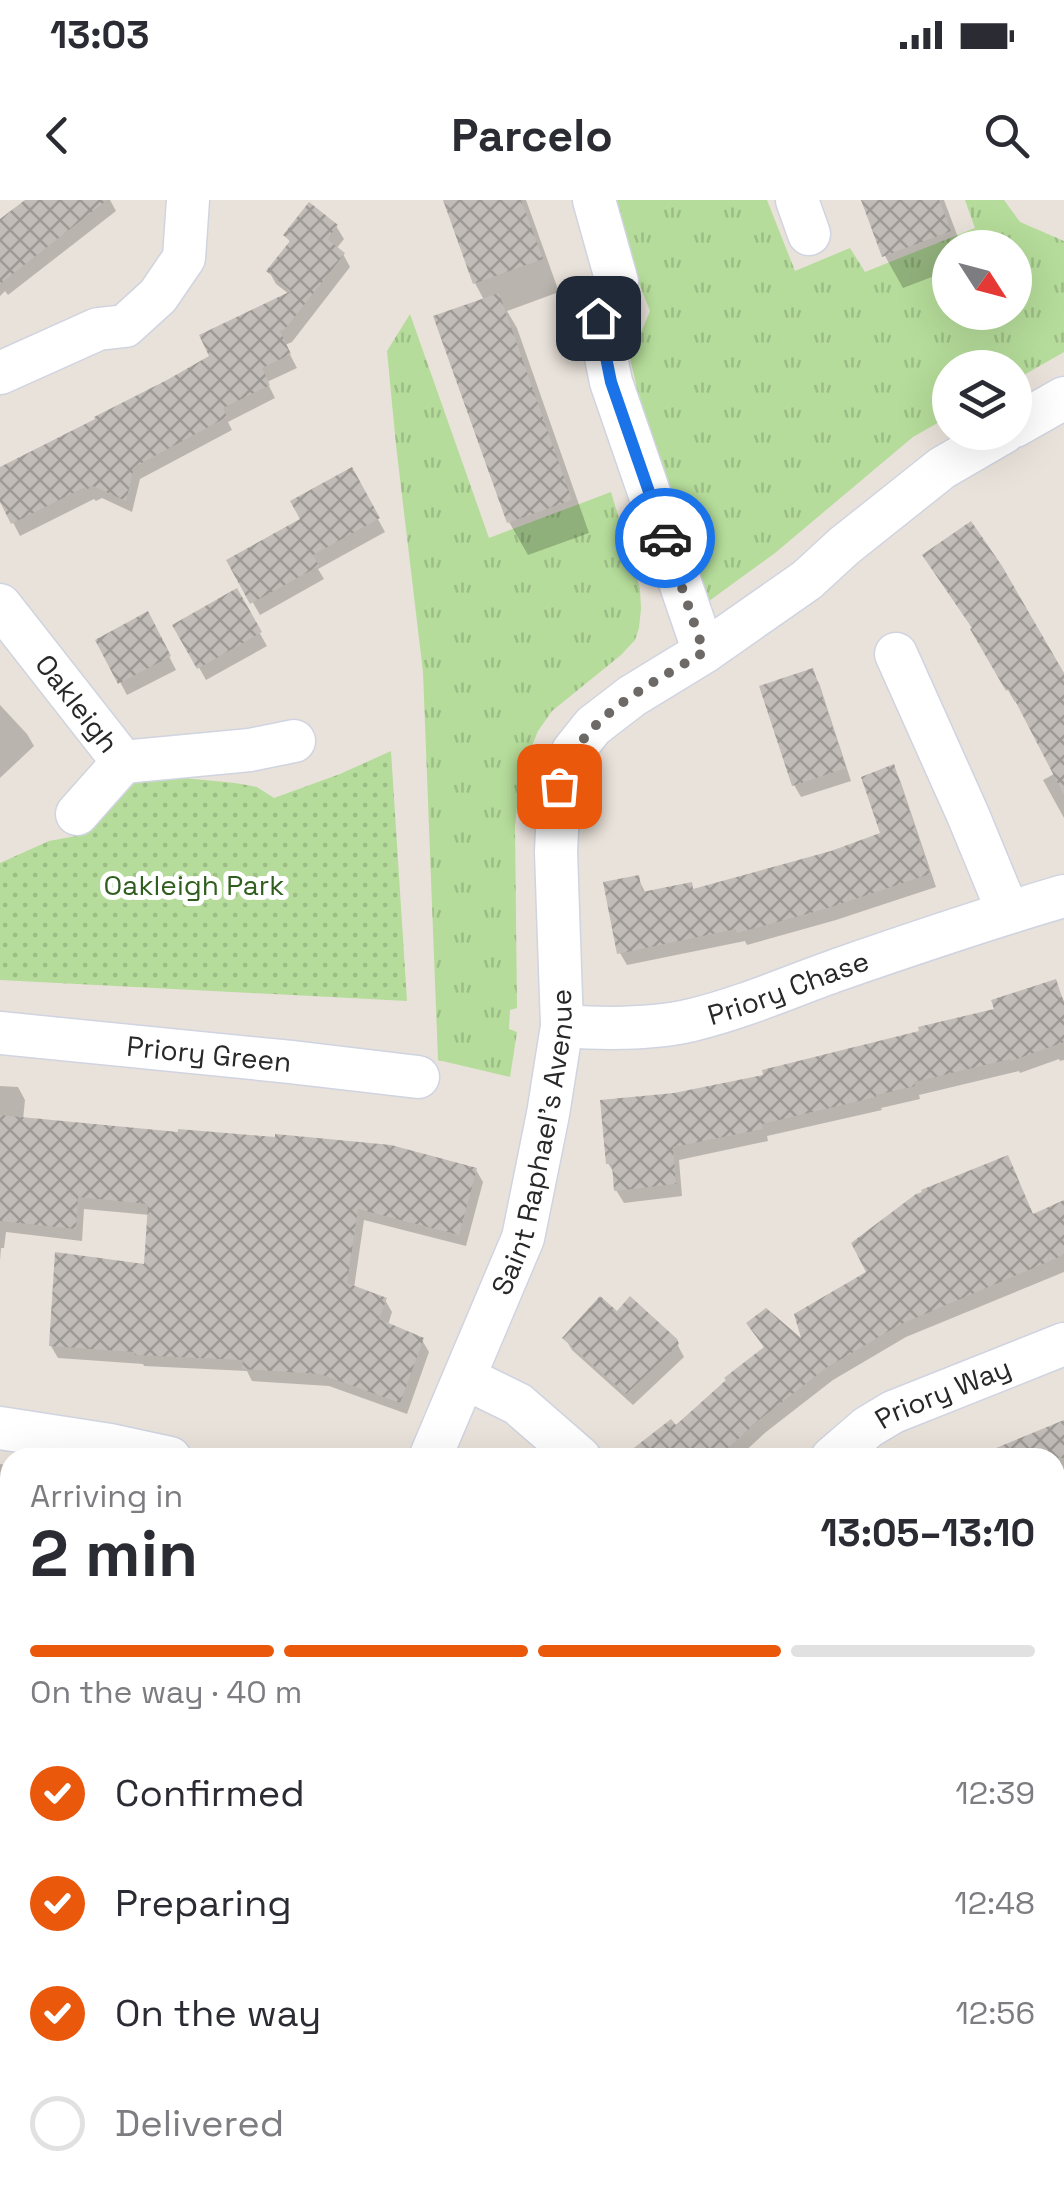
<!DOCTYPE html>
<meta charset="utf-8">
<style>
:root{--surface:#fff;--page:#f2f2f3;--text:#2b2b33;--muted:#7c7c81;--line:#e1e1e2;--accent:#ea580c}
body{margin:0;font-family:"Space Grotesk",sans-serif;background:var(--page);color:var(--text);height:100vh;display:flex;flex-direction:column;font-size:38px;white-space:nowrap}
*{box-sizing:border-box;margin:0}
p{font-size:32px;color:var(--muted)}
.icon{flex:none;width:55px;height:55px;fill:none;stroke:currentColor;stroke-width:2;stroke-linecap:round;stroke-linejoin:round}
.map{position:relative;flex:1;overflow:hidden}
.panel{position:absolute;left:0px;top:1248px;width:1065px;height:752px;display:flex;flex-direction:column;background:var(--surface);border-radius:30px 30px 0 0;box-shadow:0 10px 40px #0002}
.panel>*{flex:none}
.needle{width:65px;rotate:126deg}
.fabs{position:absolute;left:932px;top:30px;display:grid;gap:20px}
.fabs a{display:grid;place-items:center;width:100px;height:100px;border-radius:50%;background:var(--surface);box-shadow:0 10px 40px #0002;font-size:50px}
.pin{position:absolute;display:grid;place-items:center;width:85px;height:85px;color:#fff;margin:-42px;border-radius:20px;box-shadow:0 5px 15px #0006}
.courier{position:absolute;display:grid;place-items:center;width:100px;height:100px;margin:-50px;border:8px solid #1a73e8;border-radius:50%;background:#fff;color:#222;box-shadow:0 2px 12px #0007}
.overview em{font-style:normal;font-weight:600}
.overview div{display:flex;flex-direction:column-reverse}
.overview{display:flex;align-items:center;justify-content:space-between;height:170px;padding:0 30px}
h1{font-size:65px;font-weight:600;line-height:75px}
.bar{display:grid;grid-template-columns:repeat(4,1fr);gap:15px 10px;align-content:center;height:120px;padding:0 30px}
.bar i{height:12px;border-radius:8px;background:var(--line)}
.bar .selected{background:var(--accent)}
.bar p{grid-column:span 4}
ol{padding:0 30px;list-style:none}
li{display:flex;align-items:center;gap:30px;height:110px}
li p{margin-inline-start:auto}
li .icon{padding:10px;border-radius:50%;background:var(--accent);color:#fff;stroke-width:4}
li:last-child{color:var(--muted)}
li i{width:55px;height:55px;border:5px solid var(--line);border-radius:50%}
.status{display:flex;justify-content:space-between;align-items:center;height:70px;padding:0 50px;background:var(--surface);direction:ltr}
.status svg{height:28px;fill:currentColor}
header{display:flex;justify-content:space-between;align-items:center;height:130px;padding:0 30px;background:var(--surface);font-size:45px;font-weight:600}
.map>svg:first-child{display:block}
.grass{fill:url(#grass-tufts);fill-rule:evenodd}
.park{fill:url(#park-dots)}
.shadow{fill:#0003}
.building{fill:url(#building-cross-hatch)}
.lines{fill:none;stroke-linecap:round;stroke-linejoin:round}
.minor-casing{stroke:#d0d4e0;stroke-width:45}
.tertiary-casing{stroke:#d0d4e0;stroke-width:58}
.minor{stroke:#fff;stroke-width:42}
.tertiary{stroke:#fff;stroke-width:55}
.done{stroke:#6c6966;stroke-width:10;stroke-dasharray:0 18}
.route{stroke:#1a73e8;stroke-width:12}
.labels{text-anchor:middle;stroke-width:10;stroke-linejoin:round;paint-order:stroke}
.street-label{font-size:28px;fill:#282828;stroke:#fff}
.park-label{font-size:28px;fill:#305e1e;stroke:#fff}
</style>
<div class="status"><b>13:03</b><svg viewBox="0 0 49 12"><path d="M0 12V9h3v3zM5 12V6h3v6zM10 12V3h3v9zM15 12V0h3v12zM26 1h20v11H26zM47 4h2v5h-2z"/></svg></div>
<header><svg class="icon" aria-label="back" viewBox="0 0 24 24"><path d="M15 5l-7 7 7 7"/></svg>Parcelo<svg class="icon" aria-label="search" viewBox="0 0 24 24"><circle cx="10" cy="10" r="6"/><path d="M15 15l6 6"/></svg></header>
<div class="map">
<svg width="1064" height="1999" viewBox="0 0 1064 1999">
<defs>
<pattern id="grass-tufts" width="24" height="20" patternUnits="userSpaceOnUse" patternTransform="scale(2.5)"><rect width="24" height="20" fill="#b5dc9a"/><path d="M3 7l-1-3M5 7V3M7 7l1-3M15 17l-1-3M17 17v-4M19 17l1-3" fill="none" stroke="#9cbd85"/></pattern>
<pattern id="park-dots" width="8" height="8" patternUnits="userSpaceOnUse" patternTransform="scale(2.5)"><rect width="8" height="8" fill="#b5dc9a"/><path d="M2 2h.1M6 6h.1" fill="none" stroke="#9cbd85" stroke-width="1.8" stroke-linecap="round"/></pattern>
<pattern id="building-cross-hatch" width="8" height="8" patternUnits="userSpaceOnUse" patternTransform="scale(2.5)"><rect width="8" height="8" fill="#c1bcb7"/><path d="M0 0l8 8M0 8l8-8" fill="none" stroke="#9d9995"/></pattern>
</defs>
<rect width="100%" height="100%" fill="#e9e2da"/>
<g class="grass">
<path d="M615,0h152l28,71 55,-23 15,24 110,-44 -10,-28h39l16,22 44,19v111l-49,28v-12h-65v48l-37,21 -138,116 -66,48 -56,-143 -23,-100 20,-47 -28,-71zM950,48h65v64h-65z"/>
<path d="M410,114l79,224 122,-46 29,97 1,20 -2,19 -4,12 -14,15 -69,56 -14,20 -9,22 -10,32 -4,42 2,181 -7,2 -1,19 8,3 -7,45 -72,-17 -15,-388 -27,-227 -9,-94z"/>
<path d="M1055,1679l9,2v203l-9,6z"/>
<path d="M572,1990h313l-14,9h-314z"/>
</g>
<path class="park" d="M391,551l16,250 -407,-21v-117l49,-22 38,-7 56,-60 92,9 22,4 17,11 66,-24z"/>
<g class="shadow">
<path d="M29,0h81l6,11 -108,84 -3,-4 -5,5v-73z"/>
<path d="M445,0h81l33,92 -52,19 10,17 72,205 -61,22 -19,-33 -73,-205 48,-17 -9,-17z"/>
<path d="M864,0h80l18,48h-12v22l-47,18 -18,-32z"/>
<path d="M336,26l8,13 -8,10 7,5 7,13 -58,75 -7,3 12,23 -30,14 8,16 -47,24 4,8 -92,49 -8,33 -30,-14 -6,3 -2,-2 -74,37 -20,-39v-27l212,-113 77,-63 -13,-10 -7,-13 22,-27 -5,-9z"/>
<path d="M351,270l34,62 -67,37 6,10 -64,36 -31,-54 75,-41z"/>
<path d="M236,392l31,54 -61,34 -30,-54z"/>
<path d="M154,427l22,43 -49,25 -29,-54z"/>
<path d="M973,430l91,45v143l-21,-38 13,-7 -39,-73 -2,2z"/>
<path d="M812,471l7,12 32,98 -50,16 -7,-12z"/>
<path d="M0,505l27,29 7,12 -34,32z"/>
<path d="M893,567l7,13 36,107 -100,33 -89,25 -2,-4 -118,24 -7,-12 18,-75 8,16 48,-3 138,-38 52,-19z"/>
<path d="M1055,782l9,19v59l-4,1 -1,-2 -39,14 -1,-2 -100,24 1,4 -39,9 1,2 -115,26 1,5 -89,19 3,36 -58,7 -8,-13 -1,-15 -7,-12 66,-67 92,-19 231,-66z"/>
<path d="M0,886l18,1 7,13 -2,20 453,50 7,12 -17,64 -102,-26 -10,68 31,12 7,12 -4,13 34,15 7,12 -22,62 -78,-28 -77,-5 -5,-10 -103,-5 -1,-2 -85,-6 -7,-12 95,-79 4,-52 -66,-6 -2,32 -76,-9 -2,16h-3l-1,13z"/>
<path d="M1064,1003v69l-158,65 -73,43 -67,52 -28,26h-104l42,-30 129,-82 228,-131z"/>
<path d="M565,1138l110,2 9,17 -51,48 -61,-55z"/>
<path d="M1064,1222v79l-9,4v-47z"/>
<path d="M0,1264l10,2v134l-3,14 3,1v48l-10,-2z"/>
<path d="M1055,1496l9,19v41l-9,4z"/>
<path d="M0,1525l10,4v46l-10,30z"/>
<path d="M1055,1562l6,14 -6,3z"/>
<path d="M10,1834v18l-8,-14z"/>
<path d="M85,1990h57l5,9h-57z"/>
<path d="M275,1990h30l6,9h-52z"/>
<path d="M437,1990h3l5,9h-23z"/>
<path d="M574,1990h19l-14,8z"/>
</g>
<g class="building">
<path d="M25,0h82l-107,84v-65z"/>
<path d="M443,0h78l22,59 -70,25z"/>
<path d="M861,0h78l12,31 -69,26z"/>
<path d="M309,2l29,23 -11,14 18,14 -60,76 -5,2 11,23 -29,14 8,17 -47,23 4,9 -93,50 -8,34 -33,-15 -7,4 -1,-3 -74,37 -11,-22v-35l95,-48 -1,-2 73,-37 42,-24 -10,-21 92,-44 -25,-20 24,-30 -7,-6z"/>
<path d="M499,93l73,207 -65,23 -74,-207z"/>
<path d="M352,267l28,51 -67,37 6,11 -69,38 -24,-44 74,-41 -10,-18z"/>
<path d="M971,321l31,45 62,107v122l-55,-106 -3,2 -36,-62 2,-1 -50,-73z"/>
<path d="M237,388l25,44 -65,37 -25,-44z"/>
<path d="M148,411l23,45 -53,28 -23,-44z"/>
<path d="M813,468l33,100 -54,18 -33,-100z"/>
<path d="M894,564l36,110 -102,34 -91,25 -1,-4 -119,25 -14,-72 36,-7 3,17 50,-10 1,7 138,-38 49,-18 -19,-56z"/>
<path d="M1056,779l8,24v39l-53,19 -1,-2 -96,23 1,4 -39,9v2l-114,27 1,5 -90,18 3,37 -62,7 -2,-27h-6l-6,-64 74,-7 89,-18 -1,-5 157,-39 -1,-4 76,-18 -3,-9z"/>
<path d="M0,915l178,17v-3l97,8v-3l116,11 86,23 -18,67 -101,-26 -11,74 40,15 -8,21 45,19 -24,65 -80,-29 -78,-5 1,-9 -108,-5v-3l-86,-6 6,-94 89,12 4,-60 -70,-7 -2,32 -76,-8z"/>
<path d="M1008,955l25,59 31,-14v55l-165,70 -27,16 -46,27 -66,51 -43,39h-96l50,-39 5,6 50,-45 -2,-2 40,-31 -18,-24 20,-15 35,30 -7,-24 72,-42 -15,-29 65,-49 6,-2 -1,-2z"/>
<path d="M600,1096l17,15 13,-15 47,43 2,5 -53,50 -64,-56z"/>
<path d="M1064,1220v38h-89l-1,-1z"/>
</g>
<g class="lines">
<defs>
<g id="minor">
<path d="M594,0l23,82 -19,36 13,64 93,270"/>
<path d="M797,0l12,34"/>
<path d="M0,173l98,-44 27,-3 33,-30 26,-38 4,-58"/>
<path d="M1015,226l49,-28"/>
<path id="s1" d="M0,405l123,157"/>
<path d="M896,454l72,161 40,97"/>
<path d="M123,562l127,-12 44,-9"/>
<path d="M77,614l46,-52"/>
<path id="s2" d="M562,826c42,3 88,4 130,-6 50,-12 97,-33 145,-50 75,-26 151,-52 227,-74"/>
<path id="s3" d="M0,833l291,29 127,15"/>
<path d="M465,1178l53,26 62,54"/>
<path d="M0,1228l110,17 60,13"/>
<path id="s4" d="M430,1258l93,-220 25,-124 14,-88 -6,-174 3,-66 14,-35 20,-25 39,-30 72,-44 103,-72 37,-34 98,-78 62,-36"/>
<path id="s5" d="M832,1258l36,-31 25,-15 171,-68"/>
<path d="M1055,1647l9,-6"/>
<path d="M0,1700l10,-5"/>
<path d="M0,1767l10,-3"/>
<path d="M0,1978l10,21"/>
<path d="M489,1990l6,9"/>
</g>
<g id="tertiary">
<path d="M1055,1926l9,-6"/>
<path d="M939,1999l14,-9"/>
</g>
</defs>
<use href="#minor" class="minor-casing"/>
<use href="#tertiary" class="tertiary-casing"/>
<use href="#minor" class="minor"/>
<use href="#tertiary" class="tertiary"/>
</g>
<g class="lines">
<path class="done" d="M559,586c20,-69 88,-99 145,-134l-39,-114"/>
<path class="route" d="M598,118l13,64 54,156"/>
</g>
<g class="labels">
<g class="street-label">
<text dy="10" stroke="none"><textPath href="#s1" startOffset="125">Oakleigh</textPath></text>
<text dy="10" stroke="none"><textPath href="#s2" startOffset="232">Priory Chase</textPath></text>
<text dy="10" stroke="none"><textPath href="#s3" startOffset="210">Priory Green</textPath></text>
<text dy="10" stroke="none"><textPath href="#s4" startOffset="335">Saint Raphael's Avenue</textPath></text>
<text dy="10" stroke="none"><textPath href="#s5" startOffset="130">Priory Way</textPath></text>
</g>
<g class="park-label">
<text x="194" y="695">Oakleigh Park</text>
</g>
</g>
</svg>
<div class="fabs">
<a><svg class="needle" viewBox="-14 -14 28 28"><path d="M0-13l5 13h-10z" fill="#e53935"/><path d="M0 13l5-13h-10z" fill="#7c7c81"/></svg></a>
<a><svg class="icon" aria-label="layers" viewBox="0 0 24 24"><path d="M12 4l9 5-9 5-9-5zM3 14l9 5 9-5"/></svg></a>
</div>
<div class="pin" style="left:559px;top:586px;background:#ea580c"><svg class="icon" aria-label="bag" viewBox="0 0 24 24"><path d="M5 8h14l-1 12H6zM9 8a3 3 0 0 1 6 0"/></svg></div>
<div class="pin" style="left:598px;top:118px;background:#1f2937"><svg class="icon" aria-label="home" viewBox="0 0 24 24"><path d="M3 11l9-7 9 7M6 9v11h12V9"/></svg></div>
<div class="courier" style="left:665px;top:338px"><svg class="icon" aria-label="car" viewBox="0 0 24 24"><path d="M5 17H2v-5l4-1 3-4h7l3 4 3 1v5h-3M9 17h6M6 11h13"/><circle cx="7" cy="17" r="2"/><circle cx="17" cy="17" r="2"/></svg></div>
<section class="panel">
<div class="overview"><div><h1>2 min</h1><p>Arriving in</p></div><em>13:05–13:10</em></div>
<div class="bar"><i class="selected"></i><i class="selected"></i><i class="selected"></i><i></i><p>On the way · 40 m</p></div>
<ol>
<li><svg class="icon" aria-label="check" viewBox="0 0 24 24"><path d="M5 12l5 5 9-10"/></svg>Confirmed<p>12:39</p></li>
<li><svg class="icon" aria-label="check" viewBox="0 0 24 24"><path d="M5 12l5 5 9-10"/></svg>Preparing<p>12:48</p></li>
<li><svg class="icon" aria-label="check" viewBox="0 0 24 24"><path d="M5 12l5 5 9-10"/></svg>On the way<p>12:56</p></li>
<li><i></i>Delivered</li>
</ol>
</section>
</div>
